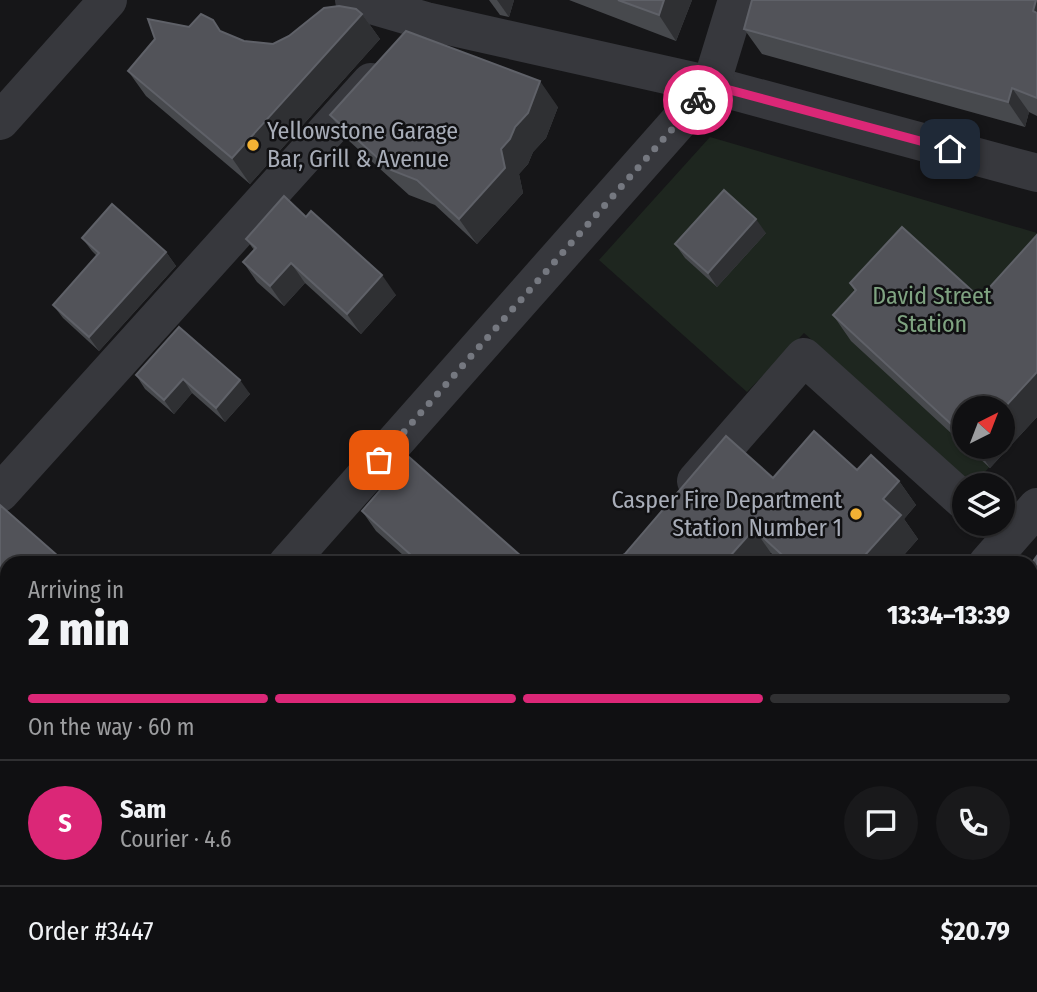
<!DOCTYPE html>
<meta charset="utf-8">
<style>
:root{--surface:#101012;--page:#19191b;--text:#f1f3f6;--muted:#9c9d9f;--line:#303032;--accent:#db2777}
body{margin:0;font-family:"Fira Sans Condensed",sans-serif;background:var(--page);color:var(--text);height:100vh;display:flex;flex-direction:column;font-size:26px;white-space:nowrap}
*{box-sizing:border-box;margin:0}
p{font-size:23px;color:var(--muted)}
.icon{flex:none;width:38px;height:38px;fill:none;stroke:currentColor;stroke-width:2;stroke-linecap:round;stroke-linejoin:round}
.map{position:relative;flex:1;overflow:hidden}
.panel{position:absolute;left:0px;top:556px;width:1038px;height:436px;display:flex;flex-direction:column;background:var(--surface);border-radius:21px 21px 0 0;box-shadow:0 2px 5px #0004,0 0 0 2px var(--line)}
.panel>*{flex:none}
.needle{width:46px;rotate:42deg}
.controls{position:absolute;left:952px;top:396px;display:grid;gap:14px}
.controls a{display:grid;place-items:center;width:63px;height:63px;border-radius:50%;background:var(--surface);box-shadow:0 2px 5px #0004,0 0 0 2px var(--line);font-size:35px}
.pin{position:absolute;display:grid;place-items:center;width:60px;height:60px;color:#fff;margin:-30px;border-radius:14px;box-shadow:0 4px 10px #0006}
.courier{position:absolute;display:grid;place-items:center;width:70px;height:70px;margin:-35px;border:5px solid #db2777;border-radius:50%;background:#fff;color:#222;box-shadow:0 2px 9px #0007}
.overview em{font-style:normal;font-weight:800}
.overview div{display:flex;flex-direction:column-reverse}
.overview{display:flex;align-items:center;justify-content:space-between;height:119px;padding:0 28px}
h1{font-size:46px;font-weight:800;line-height:52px}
.bar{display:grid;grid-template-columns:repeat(4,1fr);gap:10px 7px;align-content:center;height:84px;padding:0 28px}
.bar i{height:9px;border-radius:5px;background:var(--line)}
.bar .on{background:var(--accent)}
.bar p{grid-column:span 4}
.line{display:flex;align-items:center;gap:18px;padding:0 28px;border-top:2px solid var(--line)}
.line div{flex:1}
.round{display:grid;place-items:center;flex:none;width:74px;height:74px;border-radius:37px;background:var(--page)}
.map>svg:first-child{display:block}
.green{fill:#1e261f;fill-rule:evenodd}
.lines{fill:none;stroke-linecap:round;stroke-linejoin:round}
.minor{stroke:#37383d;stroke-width:38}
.wall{fill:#47494d}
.shaded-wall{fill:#2f3033}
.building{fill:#525359;stroke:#5f6168;stroke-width:2}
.done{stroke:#757880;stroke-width:7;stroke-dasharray:0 12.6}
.route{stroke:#db2777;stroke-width:9}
.poi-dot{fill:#f2b134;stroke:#111113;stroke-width:2.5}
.labels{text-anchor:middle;stroke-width:5;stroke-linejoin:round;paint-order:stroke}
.poi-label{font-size:24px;fill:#a8adb8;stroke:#111113;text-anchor:start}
.park-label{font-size:24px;fill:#7fa381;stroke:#111113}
</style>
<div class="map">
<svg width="1037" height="992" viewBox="0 0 1037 992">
<rect width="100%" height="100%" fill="#161618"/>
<path class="green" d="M710,137l327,96v182l-64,70 -169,-152 -57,59 -148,-132zM964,408h39v38h-39z"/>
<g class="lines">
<g class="minor">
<path d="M354,0l72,21 285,64 326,88"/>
<path d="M0,121l108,-121"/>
<path d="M696,481l108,-124 160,144"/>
<path d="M0,493l371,-411"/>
<path d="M287,564l424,-479 26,-85"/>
<path d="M987,564l50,-57"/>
<path d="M0,779l7,2"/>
<path d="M0,888l7,-8"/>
<path d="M706,985l24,7"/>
<path d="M609,992l6,-7"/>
<path d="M970,992l6,-7"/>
</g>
</g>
<g class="wall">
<path d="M489,0h25l-5,17 -9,-2z"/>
<path d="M569,0h123l-16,41z"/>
<path d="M1037,0v116l-8,-4 -4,15 -263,-73 -18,-25z"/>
<path d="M362,14l18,25 -130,145 -104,-88 -18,-25 61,-44 32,4 23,10 29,3z"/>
<path d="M558,107l-12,31 -13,14 -5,12 -9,10 4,19 -46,51 -42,-39 -26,-10 -61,-55 -18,-25z"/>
<path d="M902,227l78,71 57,-63v182l-47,51 -24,-22h37v-38h-39v37l-113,-104 -18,-26 22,-24 -5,-8z"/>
<path d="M766,233l-49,54 -32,-29 -10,-14z"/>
<path d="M82,238l84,14 10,14 -77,85 -36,-33 -10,-13 44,-49 -5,-5z"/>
<path d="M246,239l150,56 -35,39 -56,-51 -21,23 -27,-24 -14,-20 11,-12z"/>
<path d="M179,327l71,67 -25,28 -33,-29 -18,21 -29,-25 -9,-14z"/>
<path d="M857,470l42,11 17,24 -12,14 14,20 -22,25h-114l-11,-11 -157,7 159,-82z"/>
<path d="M0,505l7,59v159l-7,-3z"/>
<path d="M362,511l168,53h-117l-37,-33z"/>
<path d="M1037,556v46l-6,-8v-30z"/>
<path d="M933,985h17l-1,5z"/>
<path d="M968,985l69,7h-64z"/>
</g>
<g class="shaded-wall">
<path d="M497,0h17l-5,17z"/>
<path d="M664,0h28l-16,41 -17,-26z"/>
<path d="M1036,0h1v18l-4,-7z"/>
<path d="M362,14l18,25 -130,145 -18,-26z"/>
<path d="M540,81l18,26 -12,31 -13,14 -5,12 -9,10 4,19 -46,51 -18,-25 56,-92z"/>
<path d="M1012,88l17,24 -4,15 -17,-25z"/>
<path d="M756,219l10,14 -49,54 -9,-14z"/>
<path d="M166,252l10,14 -77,85 -10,-14z"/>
<path d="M291,263l14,20 -21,23 -14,-20z"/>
<path d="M382,275l14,20 -35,39 -14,-20z"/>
<path d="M1037,372v45l-47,51 -15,-22h28v-37z"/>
<path d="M183,379l9,14 -18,21 -10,-14z"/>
<path d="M240,380l10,14 -25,28 -9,-14z"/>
<path d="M899,481l17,24 -12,14 14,20 -22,25h-39l26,-65z"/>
<path d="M754,529l17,24 -9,11h-39z"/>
</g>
<g class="building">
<path d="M618,0h46l-5,15z"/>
<path d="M752,0h284l-3,11 4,2v85l-25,-10 -4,14 -264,-73z"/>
<path d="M339,6l17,3 6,5 -130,144 -104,-87 27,-32 -7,-20 41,8 12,-13 12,6 7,11 24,10 29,3 16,-8 35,-28z"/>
<path d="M406,31l134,50 -12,32 -13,14 -5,12 -9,10 4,19 -46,51 -42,-39 -26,-10 -61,-55z"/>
<path d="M724,190l32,29 -48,54 -33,-29z"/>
<path d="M284,196l22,21 5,-6 71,64 -35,39 -56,-51 -21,23 -27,-24 13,-14 -10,-9z"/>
<path d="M112,204l54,48 -77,85 -36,-32 46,-52 -17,-15z"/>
<path d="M902,227l78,71 57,-63v137l-34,37v-1h-39v28l-131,-121 23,-25 -6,-7z"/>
<path d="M179,327l61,53 -24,28 -33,-29 -19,21 -28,-25z"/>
<path d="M814,431l43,39 14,-15 28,26 -16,18 18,16 -44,49h-65l-38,-35 -31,35h-124l3,-4h12l11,-6 101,-118 47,42z"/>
<path d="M409,457l121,107h-109l-59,-53z"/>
<path d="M0,505l67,59h-60v138l-7,-2z"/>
<path d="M1037,556v37l-6,-5v-24z"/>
<path d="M1037,907v85h-43l-25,-7h62v-69z"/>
</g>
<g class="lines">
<path class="done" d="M379,460l319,-360"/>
<path class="route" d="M698,100l13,-15 239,64"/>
</g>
<g class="poi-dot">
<circle cx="253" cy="145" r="7"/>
<circle cx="856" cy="514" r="7"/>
</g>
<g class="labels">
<g class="poi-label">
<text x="267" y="139">Yellowstone Garage<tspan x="267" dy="28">Bar, Grill &amp; Avenue</tspan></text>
<text x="842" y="508" text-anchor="end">Casper Fire Department<tspan x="842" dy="28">Station Number 1</tspan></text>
</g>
<g class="park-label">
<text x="932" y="304">David Street<tspan x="932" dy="28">Station</tspan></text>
</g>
</g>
</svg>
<div class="controls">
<a><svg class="needle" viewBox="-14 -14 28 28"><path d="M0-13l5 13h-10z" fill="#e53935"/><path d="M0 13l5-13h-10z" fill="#9c9d9f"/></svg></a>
<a><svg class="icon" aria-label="layers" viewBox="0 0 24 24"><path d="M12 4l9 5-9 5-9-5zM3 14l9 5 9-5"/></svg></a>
</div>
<div class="pin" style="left:379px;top:460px;background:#ea580c"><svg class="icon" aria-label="bag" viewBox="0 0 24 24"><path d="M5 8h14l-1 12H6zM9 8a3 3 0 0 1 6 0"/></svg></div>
<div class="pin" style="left:950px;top:149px;background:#1f2937"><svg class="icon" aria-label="home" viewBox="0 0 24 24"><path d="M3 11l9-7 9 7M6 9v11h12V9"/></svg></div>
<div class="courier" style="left:698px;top:100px"><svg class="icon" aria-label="bike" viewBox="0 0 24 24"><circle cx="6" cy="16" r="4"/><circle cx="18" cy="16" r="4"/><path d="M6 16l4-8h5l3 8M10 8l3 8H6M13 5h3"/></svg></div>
<section class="panel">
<div class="overview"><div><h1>2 min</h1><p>Arriving in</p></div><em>13:34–13:39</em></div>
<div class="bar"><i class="on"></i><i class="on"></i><i class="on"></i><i></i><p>On the way · 60 m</p></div>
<div class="line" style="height:126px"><b class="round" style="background:var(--accent);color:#fff">S</b><div><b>Sam</b><p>Courier · 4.6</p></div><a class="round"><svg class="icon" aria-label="chat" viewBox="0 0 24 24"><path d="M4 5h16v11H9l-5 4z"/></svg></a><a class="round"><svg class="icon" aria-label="phone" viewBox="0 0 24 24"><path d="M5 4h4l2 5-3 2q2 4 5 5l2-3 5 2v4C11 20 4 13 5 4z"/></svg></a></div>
<div class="line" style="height:91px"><div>Order #3447</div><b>$20.79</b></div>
</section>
</div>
